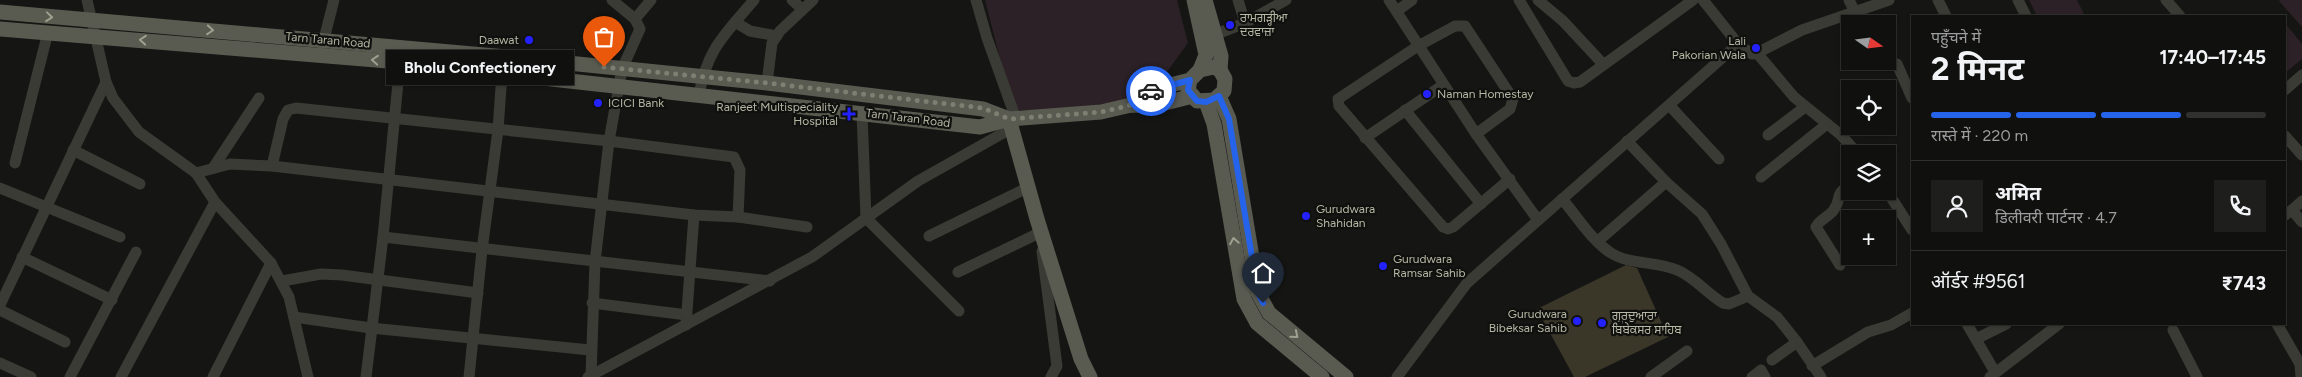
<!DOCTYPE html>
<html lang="hi">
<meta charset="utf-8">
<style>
:root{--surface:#10100e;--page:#1e1e1c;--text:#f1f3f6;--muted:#9c9d9e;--line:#30302e;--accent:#2563eb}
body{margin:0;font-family:Figtree,"Noto Sans Devanagari","Noto Sans Gurmukhi",sans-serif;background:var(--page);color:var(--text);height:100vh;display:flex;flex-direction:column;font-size:19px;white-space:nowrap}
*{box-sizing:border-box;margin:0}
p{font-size:16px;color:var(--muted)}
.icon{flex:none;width:28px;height:28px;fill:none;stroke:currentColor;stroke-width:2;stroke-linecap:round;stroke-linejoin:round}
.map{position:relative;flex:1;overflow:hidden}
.side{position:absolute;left:1911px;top:15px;width:375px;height:310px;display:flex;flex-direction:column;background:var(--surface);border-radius:0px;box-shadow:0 1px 4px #0004,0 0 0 1px var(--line)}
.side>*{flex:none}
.needle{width:32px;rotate:104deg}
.controls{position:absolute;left:1841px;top:15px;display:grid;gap:10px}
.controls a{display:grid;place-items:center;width:55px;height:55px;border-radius:0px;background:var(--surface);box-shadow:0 1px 4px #0004,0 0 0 1px var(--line);font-size:25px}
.pin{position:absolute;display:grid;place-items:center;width:42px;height:42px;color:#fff;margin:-51px -21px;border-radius:50% 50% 50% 0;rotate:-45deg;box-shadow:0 0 5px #0007}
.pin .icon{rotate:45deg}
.courier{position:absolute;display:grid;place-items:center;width:50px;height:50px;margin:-25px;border:4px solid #2563eb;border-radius:50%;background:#fff;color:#222;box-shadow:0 1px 6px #0007}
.bubble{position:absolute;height:35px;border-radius:0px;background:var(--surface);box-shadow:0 1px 4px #0004,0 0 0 1px var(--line);font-size:16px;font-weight:700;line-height:35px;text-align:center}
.head em{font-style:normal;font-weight:700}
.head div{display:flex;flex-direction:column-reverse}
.head{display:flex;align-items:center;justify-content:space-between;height:85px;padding:0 20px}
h1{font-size:32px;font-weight:700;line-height:38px}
.bar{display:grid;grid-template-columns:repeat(4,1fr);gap:8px 5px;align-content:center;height:60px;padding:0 20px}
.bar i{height:6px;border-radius:4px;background:var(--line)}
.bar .on{background:var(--accent)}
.bar p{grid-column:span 4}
.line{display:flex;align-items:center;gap:12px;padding:0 20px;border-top:1px solid var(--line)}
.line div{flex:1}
.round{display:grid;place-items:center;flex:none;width:52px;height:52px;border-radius:0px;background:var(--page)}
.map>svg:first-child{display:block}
.green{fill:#2b2126}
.water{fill:#3a3628}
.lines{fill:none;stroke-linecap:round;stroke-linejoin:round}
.minor{stroke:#3a3b34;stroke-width:11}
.major{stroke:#595a50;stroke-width:15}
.oneway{stroke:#9fa08f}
.done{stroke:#7e7e71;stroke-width:5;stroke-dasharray:0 9}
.route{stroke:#2563eb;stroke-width:6}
.poi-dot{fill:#2322ff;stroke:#10100e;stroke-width:2}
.labels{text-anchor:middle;stroke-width:4.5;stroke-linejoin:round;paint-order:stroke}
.poi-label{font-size:12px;fill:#b6b7a4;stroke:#10100e;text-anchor:start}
.street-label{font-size:12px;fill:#b6b7a4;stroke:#10100e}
</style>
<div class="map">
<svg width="2302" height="377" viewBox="0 0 2302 377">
<rect width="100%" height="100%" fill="#151513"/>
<g class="green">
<path d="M985,0h192l11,43 -35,48 -49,20 -91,-1z"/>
<path d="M2029,0h48l8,16h-48z"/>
<path d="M2280,0h22v27l-23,-26z"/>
<path d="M2285,23l17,21v15l-17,14z"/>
</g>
<path class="water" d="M1626,265l11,3 31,69 -83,40h-11l-37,-68z"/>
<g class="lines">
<g class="minor">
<path d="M87,0l19,82 7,16 26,34 57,41 19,29 56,61 18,34 19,80"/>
<path d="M612,0l23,19"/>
<path d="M792,0l10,9"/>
<path d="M976,0l11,38 29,81"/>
<path d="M1238,0l7,23"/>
<path d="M1389,0l87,134 62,86"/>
<path d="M1519,0l49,81 6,2 6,-1 113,-82"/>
<path d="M1538,0l25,21 40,43"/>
<path d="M1703,0l35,44"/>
<path d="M1849,0l6,12"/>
<path d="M1938,0l8,16"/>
<path d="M2018,0l8,16"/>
<path d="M2166,0l14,16"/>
<path d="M1397,11l15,-11"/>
<path d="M735,22l15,9 27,5"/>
<path d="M1214,35l31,-12 41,-23"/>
<path d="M322,47l12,-47"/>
<path d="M1757,53l37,44 47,38 17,19"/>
<path d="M1897,64l15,34"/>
<path d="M767,83l5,-40 8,-12 33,-31"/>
<path d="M2285,90l17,-15"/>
<path d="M699,95c8,-46 26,-61 55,-95"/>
<path d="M1670,106l49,53"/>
<path d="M1405,110l76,94"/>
<path d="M862,113l4,105 93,93"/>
<path d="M1476,134l34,-25 3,-10 -48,-73h-10l-37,20 -80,53 1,7 104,121 5,2 5,-2 57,-48"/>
<path d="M1768,135l37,-28"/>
<path d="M2285,136l17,19"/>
<path d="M1365,138l78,-53"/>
<path d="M1627,141l39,41 36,32 19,30 27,52 29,21 20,25 24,35"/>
<path d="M73,150l67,34"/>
<path d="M15,163l33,-131"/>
<path d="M272,166l11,-47 5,-9 8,-2 313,33 125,16 6,13 -2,47"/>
<path d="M213,168l46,-70"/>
<path d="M196,173l34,-9 42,2 422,49 44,2 69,10"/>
<path d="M1761,177l66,-53"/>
<path d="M0,188l120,49"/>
<path d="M1887,191l25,39"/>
<path d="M1562,199c15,17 29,41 49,54 19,12 45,8 66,17 19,8 29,23 46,33l6,1 19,-8"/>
<path d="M2292,210l10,-9"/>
<path d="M2285,215l7,-5 10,12"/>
<path d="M929,236l100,-49"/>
<path d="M383,237l387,44"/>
<path d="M1598,241l68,-59"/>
<path d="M1042,251l15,115 -6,11"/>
<path d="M22,257l90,43"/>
<path d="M1840,265l-24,-38c3,-7 12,-10 17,-16 10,-13 0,-16 17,-26"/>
<path d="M958,272l81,-39"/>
<path d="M282,281l39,-7 21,1 136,18"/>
<path d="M592,303l95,12"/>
<path d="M0,305l106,-223"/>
<path d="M0,310l65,32"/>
<path d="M294,317l77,11 219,22"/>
<path d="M1967,324l28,48"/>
<path d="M2277,324l23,40 1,13"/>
<path d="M686,325l8,-110"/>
<path d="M2173,330l24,47"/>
<path d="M1976,339l30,-15"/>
<path d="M1772,360l25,-18"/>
<path d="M0,363l31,14"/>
<path d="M1812,366l56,-34 23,-7 21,-12"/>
<path d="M591,375l4,-113 14,-121 13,-72 18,-40 -5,-10 16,-19"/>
<path d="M70,377l66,-125"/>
<path d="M121,377l94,-175"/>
<path d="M213,377l58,-114"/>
<path d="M366,377l17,-140 17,-175"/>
<path d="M469,377l13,-127 16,-120 4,-57"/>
<path d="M588,377l224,-120 106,-76 94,-53"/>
<path d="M1397,377l70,-94 271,-239 14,10 5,-1 45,-23 87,-30"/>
<path d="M1651,377l36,-26"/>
<path d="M1752,377l9,-7 4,7"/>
<path d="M1990,377l69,-53"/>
</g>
<g class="major">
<path d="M1194,0l12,55 -6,15"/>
<path d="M1205,0l16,56 -1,14"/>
<path d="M0,12l518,46 249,25 216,26 26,10"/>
<path d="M0,29l400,33 580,65 29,-8 92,-7 30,-7 22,1 40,-10"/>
<path d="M1219,96l10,23 29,174 11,20 77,64"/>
<path d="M1206,102l8,22 30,175 13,24 65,54"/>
<path d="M1131,105l20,-15 39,-10 10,-10 14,-3 6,3 5,9 -1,12 -10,9 -17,1 -9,-11 2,-10"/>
<path d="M1009,119l28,100 44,140 9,18"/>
</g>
</g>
<defs><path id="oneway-chevron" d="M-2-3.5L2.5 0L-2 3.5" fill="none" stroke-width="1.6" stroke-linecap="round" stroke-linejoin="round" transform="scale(1.25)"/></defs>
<g class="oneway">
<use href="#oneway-chevron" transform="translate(49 17) rotate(6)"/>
<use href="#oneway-chevron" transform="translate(210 30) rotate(5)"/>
<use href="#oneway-chevron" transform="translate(143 40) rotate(-175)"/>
<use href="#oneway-chevron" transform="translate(375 60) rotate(-175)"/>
<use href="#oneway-chevron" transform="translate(1234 241) rotate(-100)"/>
<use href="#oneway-chevron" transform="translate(1295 335) rotate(40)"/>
</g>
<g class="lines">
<path class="done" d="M604,67l163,16 216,25 26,11 92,-7 30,-7 20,-14"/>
<path class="route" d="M1151,91l39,-11 -2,10 9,11 9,1 13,-6 10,23 29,174 5,10"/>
</g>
<g class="poi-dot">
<circle cx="1230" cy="25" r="5"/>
<circle cx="529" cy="40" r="5"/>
<circle cx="1756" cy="48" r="5"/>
<circle cx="1427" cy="94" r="5"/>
<circle cx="598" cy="103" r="5"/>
<path d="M846.5 106.5h5v5h5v5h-5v5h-5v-5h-5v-5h5z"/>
<circle cx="1306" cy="216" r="5"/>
<circle cx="1383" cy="266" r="5"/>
<circle cx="1577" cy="321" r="5"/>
<circle cx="1602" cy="323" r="5"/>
</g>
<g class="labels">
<g class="poi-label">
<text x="1240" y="22">ਰਾਮਗੜ੍ਹੀਆ<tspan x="1240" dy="14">ਦਰਵਾਜ਼ਾ</tspan></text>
<text x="519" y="44" text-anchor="end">Daawat</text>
<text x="1746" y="45" text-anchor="end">Lali<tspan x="1746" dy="14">Pakorian Wala</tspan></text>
<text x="1437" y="98">Naman Homestay</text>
<text x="608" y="107">ICICI Bank</text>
<text x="838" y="111" text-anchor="end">Ranjeet Multispeciality<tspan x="838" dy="14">Hospital</tspan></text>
<text x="1316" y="213">Gurudwara<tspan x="1316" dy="14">Shahidan</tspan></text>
<text x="1393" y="263">Gurudwara<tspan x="1393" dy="14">Ramsar Sahib</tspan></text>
<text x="1567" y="318" text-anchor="end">Gurudwara<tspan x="1567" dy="14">Bibeksar Sahib</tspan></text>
<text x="1612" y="320">ਗੁਰੂਦੁਆਰਾ<tspan x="1612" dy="14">ਬਿਬੇਕਸਰ ਸਾਹਿਬ</tspan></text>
</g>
<g class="street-label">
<text transform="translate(328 40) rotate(5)" y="4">Tarn Taran Road</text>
<text transform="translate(908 118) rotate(7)" y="4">Tarn Taran Road</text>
</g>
</g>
</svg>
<div class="controls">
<a><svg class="needle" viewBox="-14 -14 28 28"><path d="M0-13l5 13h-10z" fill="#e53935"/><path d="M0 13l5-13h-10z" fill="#9c9d9e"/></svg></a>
<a><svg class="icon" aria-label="locate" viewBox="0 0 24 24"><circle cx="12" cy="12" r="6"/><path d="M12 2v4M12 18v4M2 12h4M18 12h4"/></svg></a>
<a><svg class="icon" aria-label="layers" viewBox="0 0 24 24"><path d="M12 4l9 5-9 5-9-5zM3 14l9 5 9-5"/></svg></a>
<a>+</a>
</div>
<div class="pin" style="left:604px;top:67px;background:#ea580c"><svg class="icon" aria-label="bag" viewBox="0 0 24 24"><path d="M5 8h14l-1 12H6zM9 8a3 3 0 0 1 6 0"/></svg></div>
<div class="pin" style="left:1263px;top:303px;background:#1f2937"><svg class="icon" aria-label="home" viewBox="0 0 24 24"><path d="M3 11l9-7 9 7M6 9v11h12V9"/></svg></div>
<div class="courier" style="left:1151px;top:91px"><svg class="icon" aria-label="car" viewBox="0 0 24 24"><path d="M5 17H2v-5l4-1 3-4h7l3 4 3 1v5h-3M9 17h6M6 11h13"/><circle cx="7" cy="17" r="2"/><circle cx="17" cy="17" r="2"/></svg></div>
<div class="bubble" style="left:386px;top:50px;width:188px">Bholu Confectionery</div>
<section class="side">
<div class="head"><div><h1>2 मिनट</h1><p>पहुँचने में</p></div><em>17:40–17:45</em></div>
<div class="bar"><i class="on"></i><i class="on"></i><i class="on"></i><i></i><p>रास्ते में · 220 m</p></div>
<div class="line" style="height:90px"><a class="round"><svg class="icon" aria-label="person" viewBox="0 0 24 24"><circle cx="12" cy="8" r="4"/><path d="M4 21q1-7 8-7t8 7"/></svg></a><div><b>अमित</b><p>डिलीवरी पार्टनर · 4.7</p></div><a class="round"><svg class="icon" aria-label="phone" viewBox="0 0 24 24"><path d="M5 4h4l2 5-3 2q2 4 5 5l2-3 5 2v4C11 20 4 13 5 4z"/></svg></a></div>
<div class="line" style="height:65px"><div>ऑर्डर #9561</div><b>₹743</b></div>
</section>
</div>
